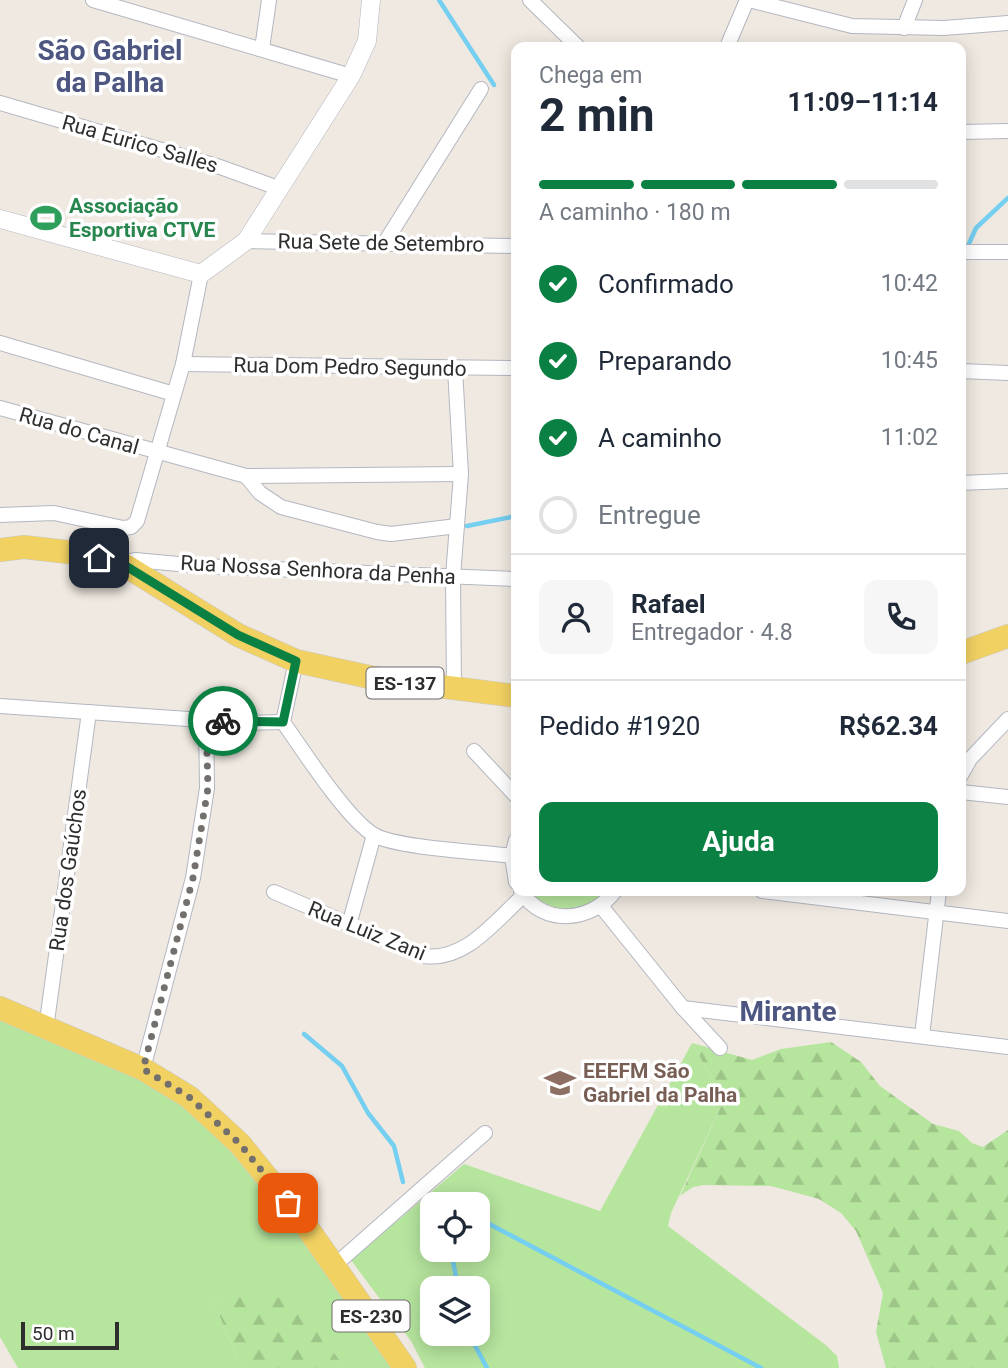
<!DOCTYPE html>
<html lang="pt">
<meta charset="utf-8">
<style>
:root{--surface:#fff;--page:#f6f6f7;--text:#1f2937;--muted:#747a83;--line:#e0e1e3;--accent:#0b8043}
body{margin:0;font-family:Roboto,sans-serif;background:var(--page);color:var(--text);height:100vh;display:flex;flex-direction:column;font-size:26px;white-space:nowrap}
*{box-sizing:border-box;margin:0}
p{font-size:23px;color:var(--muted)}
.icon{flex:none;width:38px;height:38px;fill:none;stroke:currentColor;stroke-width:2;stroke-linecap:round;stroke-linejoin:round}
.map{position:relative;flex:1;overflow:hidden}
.details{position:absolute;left:511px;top:42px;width:455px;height:854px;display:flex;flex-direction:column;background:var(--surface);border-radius:14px;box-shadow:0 4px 18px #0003}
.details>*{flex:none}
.fabs{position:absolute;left:420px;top:1192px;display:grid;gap:14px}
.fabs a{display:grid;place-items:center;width:70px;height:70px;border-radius:14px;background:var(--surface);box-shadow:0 4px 18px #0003;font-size:35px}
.scale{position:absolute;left:21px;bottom:18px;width:98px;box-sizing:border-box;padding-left:7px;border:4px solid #2e2e2e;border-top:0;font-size:19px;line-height:24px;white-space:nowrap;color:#2e2e2e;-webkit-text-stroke:5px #fff;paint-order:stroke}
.pin{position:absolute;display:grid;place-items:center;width:60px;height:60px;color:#fff;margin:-30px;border-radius:14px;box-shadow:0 4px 10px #0006}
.courier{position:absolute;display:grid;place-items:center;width:70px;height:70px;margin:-35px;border:5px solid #0b8043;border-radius:50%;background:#fff;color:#222;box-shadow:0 2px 9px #0007}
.summary em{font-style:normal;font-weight:700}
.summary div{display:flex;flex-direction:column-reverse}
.summary{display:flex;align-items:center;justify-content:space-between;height:119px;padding:0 28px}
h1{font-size:46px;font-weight:700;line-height:52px}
.bar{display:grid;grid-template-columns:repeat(4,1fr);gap:10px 7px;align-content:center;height:84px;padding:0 28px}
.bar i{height:9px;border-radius:5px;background:var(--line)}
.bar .active{background:var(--accent)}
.bar p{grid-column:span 4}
.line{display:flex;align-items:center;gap:18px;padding:0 28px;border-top:2px solid var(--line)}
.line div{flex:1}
.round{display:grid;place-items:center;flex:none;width:74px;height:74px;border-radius:14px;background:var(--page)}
ol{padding:0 28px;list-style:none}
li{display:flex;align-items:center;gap:21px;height:77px}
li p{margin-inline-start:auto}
li .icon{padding:7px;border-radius:50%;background:var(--accent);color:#fff;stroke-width:4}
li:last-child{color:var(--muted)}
li i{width:38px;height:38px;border:4px solid var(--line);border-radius:50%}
.cta{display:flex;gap:14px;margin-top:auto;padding:14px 28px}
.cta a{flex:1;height:80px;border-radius:14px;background:var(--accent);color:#fff;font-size:28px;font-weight:700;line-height:80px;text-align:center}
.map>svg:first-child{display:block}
.grass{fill:#b6e59e;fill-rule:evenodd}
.forest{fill:url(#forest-firs)}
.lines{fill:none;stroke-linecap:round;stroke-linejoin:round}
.stream{stroke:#75cff0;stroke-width:4.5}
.minor-casing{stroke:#b4b7c1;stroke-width:16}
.tertiary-casing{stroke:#b4b7c1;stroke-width:19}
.primary-casing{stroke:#c9c9c9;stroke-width:24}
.minor{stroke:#fff;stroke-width:14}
.tertiary{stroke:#fff;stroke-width:18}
.primary{stroke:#f2d163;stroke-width:23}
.done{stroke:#726f6d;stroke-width:7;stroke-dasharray:0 12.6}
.route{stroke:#0b8043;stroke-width:9}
.labels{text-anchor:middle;stroke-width:7;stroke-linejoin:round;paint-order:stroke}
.shield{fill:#fff;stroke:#6d6d6d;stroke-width:2}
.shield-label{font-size:19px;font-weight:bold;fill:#2e2e2e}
.street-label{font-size:21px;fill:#2e2e2e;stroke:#fff}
.leisure-label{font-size:21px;font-weight:bold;fill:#27864d;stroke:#fff;text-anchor:start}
.education-label{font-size:21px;font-weight:bold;fill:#785e54;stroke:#fff;text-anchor:start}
.district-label{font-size:28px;font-weight:bold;fill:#4d5680;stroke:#fff}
</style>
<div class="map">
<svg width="1008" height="1368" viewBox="0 0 1008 1368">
<defs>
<pattern id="forest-firs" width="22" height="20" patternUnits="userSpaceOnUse" patternTransform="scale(1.75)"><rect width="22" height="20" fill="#b6e59e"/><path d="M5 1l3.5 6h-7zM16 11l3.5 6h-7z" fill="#9dc588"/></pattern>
</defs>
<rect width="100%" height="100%" fill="#efe9e1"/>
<g class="grass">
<path d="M529,891h79c-23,24 -56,24 -79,0z"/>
<path d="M0,1011l155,75 58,44 93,114 86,124h-46l-66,-81 -67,14 29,67h-224l-18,-31z"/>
<path d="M692,1043l32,57 -53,113 -3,13 159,120 10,10 2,12h-414l-14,-27 -60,-81 113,-96 136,47zM432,1204h46v46h-46zM432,1288h46v46h-46z"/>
</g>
<g class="forest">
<path d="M831,1042l30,20 19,24 53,38 26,7 13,12 11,4 25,-17v238h-122l-10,-36 7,-39 -27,-62 -15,-18 -22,-14 -48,-13 -67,-1 -11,2 -13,9 44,-96 -32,-57 60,17 29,-11z"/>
<path d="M280,1286l66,82h-104l-29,-67z"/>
</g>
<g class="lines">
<g class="stream">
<path d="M439,0l55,85"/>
<path d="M967,248l9,-20 32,-30"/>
<path d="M467,526l49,-10"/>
<path d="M304,1034l38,32 26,47 26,33 9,36"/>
<path d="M478,1218l283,150"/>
<path d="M451,1250l7,38"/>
<path d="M469,1334l18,34"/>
</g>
<defs>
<g id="minor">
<path d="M93,0l258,76"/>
<path d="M530,0l48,47"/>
<path d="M749,0l103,26 92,2 64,-5"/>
<path d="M904,28l11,-28"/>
<path d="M727,47l20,-47"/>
<path d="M262,49l7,-49"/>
<path d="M0,103l220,64 58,21"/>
<path d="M961,132l47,-1"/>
<path d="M246,241l270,5"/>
<path d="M384,244l97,-155"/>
<path d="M961,252h47"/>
<path d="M0,343l174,51"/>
<path d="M183,364l333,4"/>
<path d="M961,371l47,2"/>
<path d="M0,408l246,68 215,-2"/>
<path d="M246,476l14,17 21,14 96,25 14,2 66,-8"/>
<path d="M961,483l47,-2"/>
<path d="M0,515l54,-2 69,15 8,-1 6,-6 46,-157 18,-90"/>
<path d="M121,563l14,-3 65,6 316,13"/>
<path d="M296,661l-13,61c19,27 64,97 91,113 23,13 108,17 138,21"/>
<path d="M454,690l-1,-114 8,-102 -6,-105"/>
<path d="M0,706l246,17 37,-1"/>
<path d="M474,751l42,45"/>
<path d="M961,775l9,-16 38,-40"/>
<path d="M961,792l47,5"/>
<path d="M516,840l-4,16 4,26"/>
<path d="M521,891c22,36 71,31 94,0"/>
<path d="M762,891l246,30"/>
<path d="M274,892l150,64c41,6 71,-35 100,-61"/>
<path d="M601,906l82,102 37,40"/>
<path d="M349,925l25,-90"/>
<path d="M683,1008l325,39"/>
<path d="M46,1029l43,-317"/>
<path d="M922,1036l17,-145"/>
<path d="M143,1069l50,-191 14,-90 -1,-68"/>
<path d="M335,1265l150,-132"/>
</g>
<path id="tertiary" d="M0,219l201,55 45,-33 105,-165 16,-35 4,-41"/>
<g id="primary">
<path d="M0,550l24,-3 52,6 45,10 117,72 58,26 78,17 142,18"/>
<path d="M961,653l47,-17"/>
<path d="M0,1008l143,61 46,28 51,47 64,79 101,145"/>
</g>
</defs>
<use href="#minor" class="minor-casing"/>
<use href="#tertiary" class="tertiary-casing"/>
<use href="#primary" class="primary-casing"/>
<use href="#minor" class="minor"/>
<use href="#tertiary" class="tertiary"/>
<use href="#primary" class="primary"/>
</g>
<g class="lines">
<path class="done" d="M223,721l-17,-1 2,68 -15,90 -50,191 46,28 51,47 48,59"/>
<path class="route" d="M99,558l22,5 117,72 58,26 -13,61 -60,-1"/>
</g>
<defs>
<symbol id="stadium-bare" viewBox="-9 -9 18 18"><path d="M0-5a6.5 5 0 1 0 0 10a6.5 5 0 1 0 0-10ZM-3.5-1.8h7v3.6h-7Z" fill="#2e9e5b" stroke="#fff" stroke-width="2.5" paint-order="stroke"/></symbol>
<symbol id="school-bare" viewBox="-9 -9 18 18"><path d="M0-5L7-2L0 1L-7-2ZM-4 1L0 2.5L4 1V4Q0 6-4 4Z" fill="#8d6e63" stroke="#fff" stroke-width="2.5" paint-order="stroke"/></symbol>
</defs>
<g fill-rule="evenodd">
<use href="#stadium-bare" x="24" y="196" width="44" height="44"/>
<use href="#school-bare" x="538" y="1061" width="44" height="44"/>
</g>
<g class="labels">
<g class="shield">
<rect x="366.5" y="667.5" width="77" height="31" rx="5"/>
<rect x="332.5" y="1300.5" width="77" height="31" rx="5"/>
</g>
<g class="shield-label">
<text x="405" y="690">ES-137</text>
<text x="371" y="1323">ES-230</text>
</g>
<g class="street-label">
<text transform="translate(140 144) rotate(16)" y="7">Rua Eurico Salles</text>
<text transform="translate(381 243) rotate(1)" y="7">Rua Sete de Setembro</text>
<text transform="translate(350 367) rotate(1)" y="7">Rua Dom Pedro Segundo</text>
<text transform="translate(79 431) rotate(16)" y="7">Rua do Canal</text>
<text transform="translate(318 570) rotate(3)" y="7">Rua Nossa Senhora da Penha</text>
<text transform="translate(68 870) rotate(-82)" y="7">Rua dos Gaúchos</text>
<text transform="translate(367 931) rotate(22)" y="7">Rua Luiz Zani</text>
</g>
<g class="leisure-label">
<text x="69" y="213">Associação<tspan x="69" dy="24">Esportiva CTVE</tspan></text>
</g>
<g class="education-label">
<text x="583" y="1078">EEEFM São<tspan x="583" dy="24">Gabriel da Palha</tspan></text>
</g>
<g class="district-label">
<text x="110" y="60">São Gabriel<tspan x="110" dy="32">da Palha</tspan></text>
<text x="788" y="1021">Mirante</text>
</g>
</g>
</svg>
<div class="fabs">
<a><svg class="icon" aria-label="locate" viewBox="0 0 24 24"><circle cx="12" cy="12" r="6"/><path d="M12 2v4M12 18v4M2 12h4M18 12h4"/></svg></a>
<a><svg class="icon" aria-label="layers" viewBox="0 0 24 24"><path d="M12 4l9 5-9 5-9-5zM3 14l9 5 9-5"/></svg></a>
</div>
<div class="scale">50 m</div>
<div class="pin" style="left:288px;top:1203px;background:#ea580c"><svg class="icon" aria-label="bag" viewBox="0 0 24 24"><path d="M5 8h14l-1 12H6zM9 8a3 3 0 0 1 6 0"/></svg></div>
<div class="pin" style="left:99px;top:558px;background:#1f2937"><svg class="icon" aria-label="home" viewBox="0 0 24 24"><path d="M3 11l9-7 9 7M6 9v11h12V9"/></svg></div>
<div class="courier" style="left:223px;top:721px"><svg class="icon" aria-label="bike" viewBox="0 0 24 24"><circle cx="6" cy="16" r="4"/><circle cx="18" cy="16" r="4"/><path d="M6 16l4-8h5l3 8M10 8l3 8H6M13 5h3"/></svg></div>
<section class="details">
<div class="summary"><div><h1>2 min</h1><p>Chega em</p></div><em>11:09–11:14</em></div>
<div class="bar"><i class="active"></i><i class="active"></i><i class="active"></i><i></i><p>A caminho · 180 m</p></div>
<ol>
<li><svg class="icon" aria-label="check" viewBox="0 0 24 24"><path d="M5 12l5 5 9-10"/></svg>Confirmado<p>10:42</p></li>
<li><svg class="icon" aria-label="check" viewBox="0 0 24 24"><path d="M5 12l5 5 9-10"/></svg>Preparando<p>10:45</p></li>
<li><svg class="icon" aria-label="check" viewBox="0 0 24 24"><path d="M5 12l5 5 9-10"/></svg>A caminho<p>11:02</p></li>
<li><i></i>Entregue</li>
</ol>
<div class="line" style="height:126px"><a class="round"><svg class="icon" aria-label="person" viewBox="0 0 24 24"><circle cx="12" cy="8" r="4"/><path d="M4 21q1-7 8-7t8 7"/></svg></a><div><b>Rafael</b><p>Entregador · 4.8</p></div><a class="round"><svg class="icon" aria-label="phone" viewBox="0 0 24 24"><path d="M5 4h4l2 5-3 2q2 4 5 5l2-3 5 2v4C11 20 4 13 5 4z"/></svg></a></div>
<div class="line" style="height:91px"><div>Pedido #1920</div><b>R$62.34</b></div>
<div class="cta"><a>Ajuda</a></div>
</section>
</div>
